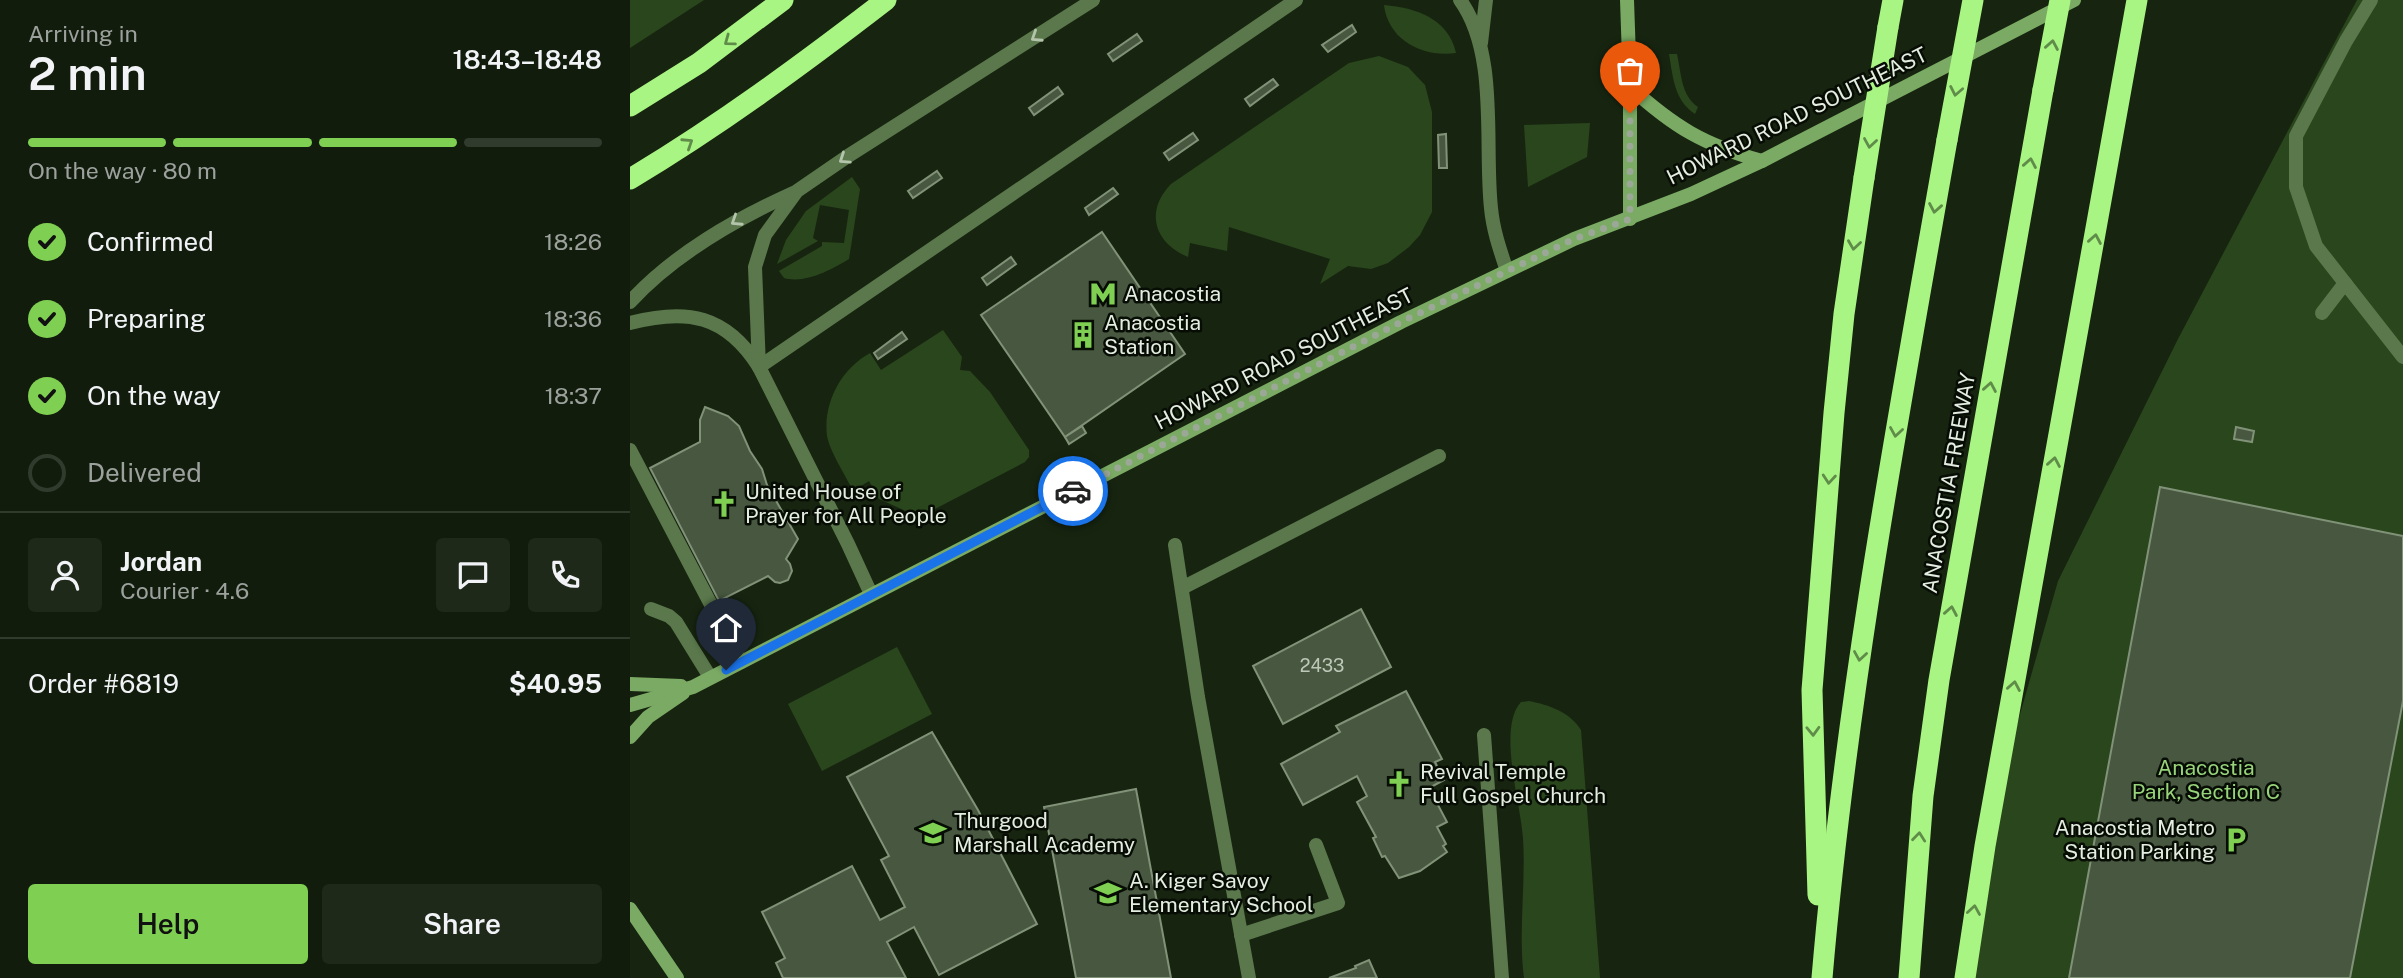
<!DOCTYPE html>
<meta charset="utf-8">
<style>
:root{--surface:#111c0c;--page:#1e291a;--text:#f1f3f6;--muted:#9ca19d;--line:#303a2d;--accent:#7fd052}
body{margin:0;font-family:"Public Sans",sans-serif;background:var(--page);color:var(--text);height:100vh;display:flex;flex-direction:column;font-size:26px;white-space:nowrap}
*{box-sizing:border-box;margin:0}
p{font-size:23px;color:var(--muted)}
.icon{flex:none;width:38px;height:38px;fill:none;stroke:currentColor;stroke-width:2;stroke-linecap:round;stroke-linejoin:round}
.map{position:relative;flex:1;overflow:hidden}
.details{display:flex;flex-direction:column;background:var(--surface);width:630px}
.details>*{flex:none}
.pin{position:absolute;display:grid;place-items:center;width:60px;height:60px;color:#fff;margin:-72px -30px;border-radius:50% 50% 50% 0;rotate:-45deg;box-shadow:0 0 7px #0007}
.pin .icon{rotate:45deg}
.courier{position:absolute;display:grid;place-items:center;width:70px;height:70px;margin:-35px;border:5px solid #1a73e8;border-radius:50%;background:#fff;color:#222;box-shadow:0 2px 9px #0007}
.summary em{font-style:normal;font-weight:600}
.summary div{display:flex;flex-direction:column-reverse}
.summary{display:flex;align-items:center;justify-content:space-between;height:119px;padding:0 28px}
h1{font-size:46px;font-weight:600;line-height:52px}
.bar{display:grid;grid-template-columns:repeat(4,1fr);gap:10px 7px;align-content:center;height:84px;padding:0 28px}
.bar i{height:9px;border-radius:5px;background:var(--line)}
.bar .active{background:var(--accent)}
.bar p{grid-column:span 4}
.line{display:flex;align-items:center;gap:18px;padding:0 28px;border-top:2px solid var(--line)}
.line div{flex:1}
.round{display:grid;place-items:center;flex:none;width:74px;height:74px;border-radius:7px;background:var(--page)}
ol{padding:0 28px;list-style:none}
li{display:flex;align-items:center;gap:21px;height:77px}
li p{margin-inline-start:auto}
li .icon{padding:7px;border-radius:50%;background:var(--accent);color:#111;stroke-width:4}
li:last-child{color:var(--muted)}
li i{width:38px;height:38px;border:4px solid var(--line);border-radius:50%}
.cta{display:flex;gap:14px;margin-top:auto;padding:14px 28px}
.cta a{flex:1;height:80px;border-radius:7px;background:var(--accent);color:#111;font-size:28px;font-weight:600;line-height:80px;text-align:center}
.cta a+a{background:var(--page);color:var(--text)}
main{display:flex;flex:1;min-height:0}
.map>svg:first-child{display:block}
.green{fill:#2a461c}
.building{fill:#485840;stroke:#809278;stroke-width:2}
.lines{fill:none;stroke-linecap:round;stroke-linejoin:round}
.lane{stroke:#5a784c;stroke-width:14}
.street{stroke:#5a784c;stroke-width:14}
.secondary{stroke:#7aaa63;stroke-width:14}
.highway{stroke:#a9f583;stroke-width:21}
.highway-bridge{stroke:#a9f583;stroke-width:21}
.oneway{stroke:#b4c5ac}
.oneway2{stroke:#608c4a}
.done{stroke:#9ca897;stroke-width:7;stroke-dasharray:0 12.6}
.route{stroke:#1a73e8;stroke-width:9}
.labels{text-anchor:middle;stroke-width:5;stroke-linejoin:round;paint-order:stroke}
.number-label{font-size:18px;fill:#bdc8b8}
.street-label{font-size:21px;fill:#e4eee0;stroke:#070c05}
.poi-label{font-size:21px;fill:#e4eee0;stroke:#070c05;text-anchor:start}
.park-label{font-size:21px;fill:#97d47a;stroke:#070c05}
</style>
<main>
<section class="details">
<div class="summary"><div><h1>2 min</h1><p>Arriving in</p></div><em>18:43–18:48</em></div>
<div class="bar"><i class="active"></i><i class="active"></i><i class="active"></i><i></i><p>On the way · 80 m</p></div>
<ol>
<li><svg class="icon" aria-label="check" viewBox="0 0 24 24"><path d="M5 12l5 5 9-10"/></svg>Confirmed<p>18:26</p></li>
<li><svg class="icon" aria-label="check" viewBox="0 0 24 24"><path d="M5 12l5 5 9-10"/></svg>Preparing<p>18:36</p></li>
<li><svg class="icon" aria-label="check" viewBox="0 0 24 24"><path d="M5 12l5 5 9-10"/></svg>On the way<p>18:37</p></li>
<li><i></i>Delivered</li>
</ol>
<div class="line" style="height:126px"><a class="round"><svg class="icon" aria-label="person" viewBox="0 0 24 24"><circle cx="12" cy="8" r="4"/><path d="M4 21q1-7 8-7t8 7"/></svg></a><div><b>Jordan</b><p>Courier · 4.6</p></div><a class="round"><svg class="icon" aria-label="chat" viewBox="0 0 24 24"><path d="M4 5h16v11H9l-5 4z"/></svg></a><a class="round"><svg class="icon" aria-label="phone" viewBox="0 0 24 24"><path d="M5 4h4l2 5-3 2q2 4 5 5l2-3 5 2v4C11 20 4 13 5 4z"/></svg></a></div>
<div class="line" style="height:91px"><div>Order #6819</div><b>$40.95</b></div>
<div class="cta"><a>Help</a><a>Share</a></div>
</section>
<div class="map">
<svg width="1773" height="978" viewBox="0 0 1773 978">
<rect width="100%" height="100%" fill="#172510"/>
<g class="green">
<path d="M0,0h74l-74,48z"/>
<path d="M1727,0h46v978h-438l20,-141 73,-256 120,-242z"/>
<path d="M754,5c32,3 64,13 72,48 -33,5 -68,-13 -72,-48z"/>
<path d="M1039,54h8c4,18 4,42 21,53l-3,7c-21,-14 -22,-37 -26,-60z"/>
<path d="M749,56l29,11 17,18 7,27v100l-12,23 -11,12 -21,16 -17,6 -23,-3 -28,18 10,-25 -101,-32 -2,24 -37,-8 -2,14c-33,-14 -44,-45 -17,-73l178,-121z"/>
<path d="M960,123l-3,34 -59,30 -4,-62z"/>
<path d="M222,177l8,12 -11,70c-18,11 -44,25 -65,19l-5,-7 43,-25v-4l22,1 5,-33 -29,-5 -7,33 5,3 -41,23 9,-24 20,-29z"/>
<path d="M313,330l19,27 -2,13 10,1 20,21 39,58v7l-4,5 -92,48 -25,2 -29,-13 -10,-18 -16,10c-7,-15 -23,-39 -26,-55 -4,-33 14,-67 43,-83l11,17z"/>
<path d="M267,647l35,67 -110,57 -34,-67z"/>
<path d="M899,701c20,4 41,11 52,29l19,248h-76c-6,-46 2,-93 -1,-140 -2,-34 -26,-110 -2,-136z"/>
</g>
<g class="building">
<path d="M722,25l4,7 -28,20 -6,-7z"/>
<path d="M507,34l5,7 -29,20 -5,-7z"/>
<path d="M643,79l5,6 -28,21 -5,-7z"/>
<path d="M428,87l5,7 -29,21 -5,-7z"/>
<path d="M563,133l5,7 -29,20 -5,-7z"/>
<path d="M816,134l1,34h-8l-1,-33z"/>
<path d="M307,171l5,7 -29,20 -5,-7z"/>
<path d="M483,188l5,6 -29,21 -4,-7z"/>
<path d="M472,232l83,122 -120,83 -84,-122z"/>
<path d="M381,257l5,7 -29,21 -5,-7z"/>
<path d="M272,332l5,7 -29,20 -4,-6z"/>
<path d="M75,407l23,9 11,10 11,25 12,18 5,16 31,54 -12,20 4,5 2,7 -4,9 -8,3 -5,-1 -7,-6 -49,25 -69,-133 50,-26v-22z"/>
<path d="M452,426l4,7 -17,11 -4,-7z"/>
<path d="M1606,427l18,4 -2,11 -18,-3z"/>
<path d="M1530,487l243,49v165l-53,277h-281z"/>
<path d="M731,609l30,58 -108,57 -30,-58z"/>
<path d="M776,691l36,68 -7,3 9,18 -15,8 18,34 -10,5 9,17 -3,2 4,6 -27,19 -21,7 -14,-22 -3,1 -9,-19 3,-1 -19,-35 10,-6 -10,-20 -54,29 -22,-41 59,-32 -4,-6z"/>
<path d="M302,732l46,78 59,114 -98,51 -25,-48 -27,15 19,36h-123l-7,-15 9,-5 -23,-46 90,-46 28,54 25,-13 -24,-47 8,-4 -42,-79z"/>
<path d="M506,789l35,189h-95l-32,-171z"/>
<path d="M739,960l8,18h-48l27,-10 -1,-2z"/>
</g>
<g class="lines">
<g class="lane">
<path d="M830,0c39,54 24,144 31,208 2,22 9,42 16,63"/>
<path d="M1741,0l-25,41 -50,95v51l20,59 87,111"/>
<path d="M851,43l5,-43"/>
<path d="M0,302c44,-48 104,-82 163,-109"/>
<path d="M1692,313l23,-30"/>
<path d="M0,323c57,-15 96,-8 129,44l89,177 23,50"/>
<path d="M129,367l537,-367"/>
<path d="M129,367l-4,-100 10,-32 32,-44 51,-35 245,-156"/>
<path d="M0,450l111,212"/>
<path d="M552,588l257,-132"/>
<path d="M21,609l18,7 7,6 34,55"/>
<path d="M854,735l18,243"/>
<path d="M611,935l97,-32 -22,-58"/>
</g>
<path class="street" d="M545,545l23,152 51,281"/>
<g class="secondary">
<path d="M997,0l3,87v132"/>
<path d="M1000,87c44,40 74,58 132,74"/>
<path d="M0,684l51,2"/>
<path d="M0,705l63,-18 708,-365 173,-83 117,-45 71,-33 312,-161"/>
<path d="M0,737l18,-20 35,-24"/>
<path d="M0,909l47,69"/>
</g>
<g class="highway">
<path d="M1258,27l5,-27"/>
<path d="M0,106l69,-43 84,-63"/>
<path d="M0,179c90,-54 173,-115 256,-179"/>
<path d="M1188,895l-6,-205 22,-277 10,-99 20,-136"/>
<path d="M1192,978c24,-282 76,-560 125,-838"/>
<path d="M1279,978l14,-182 16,-116 104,-590"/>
<path d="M1335,978l20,-132 152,-846"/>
</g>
<g class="highway-bridge">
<path d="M1413,90l17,-90"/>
<path d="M1317,140l26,-140"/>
<path d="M1234,178l24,-151"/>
</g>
</g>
<defs><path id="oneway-chevron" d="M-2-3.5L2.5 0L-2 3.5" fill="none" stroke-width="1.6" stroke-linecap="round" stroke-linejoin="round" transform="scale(1.75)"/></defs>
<g class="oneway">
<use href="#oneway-chevron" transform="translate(406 37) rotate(147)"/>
<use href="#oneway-chevron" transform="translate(214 159) rotate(146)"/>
<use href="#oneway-chevron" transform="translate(106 221) rotate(147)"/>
</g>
<g class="oneway2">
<use href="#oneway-chevron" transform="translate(99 41) rotate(144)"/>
<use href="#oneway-chevron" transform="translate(1422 45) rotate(-80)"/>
<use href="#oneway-chevron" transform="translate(1326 91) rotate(101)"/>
<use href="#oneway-chevron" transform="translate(58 143) rotate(-33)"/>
<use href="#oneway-chevron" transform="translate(1240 143) rotate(99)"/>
<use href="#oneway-chevron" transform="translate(1400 163) rotate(-80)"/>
<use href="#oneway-chevron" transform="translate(1305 208) rotate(100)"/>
<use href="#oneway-chevron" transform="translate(1465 239) rotate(-80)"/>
<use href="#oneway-chevron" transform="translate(1224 245) rotate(98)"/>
<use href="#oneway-chevron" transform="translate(1360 387) rotate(-80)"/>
<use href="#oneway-chevron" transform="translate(1266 432) rotate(99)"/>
<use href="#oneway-chevron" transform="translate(1424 462) rotate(-80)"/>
<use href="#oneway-chevron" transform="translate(1199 479) rotate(95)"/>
<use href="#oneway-chevron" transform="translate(1321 611) rotate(-80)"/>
<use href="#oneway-chevron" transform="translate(1230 656) rotate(99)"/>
<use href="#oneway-chevron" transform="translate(1384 686) rotate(-80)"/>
<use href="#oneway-chevron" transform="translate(1183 731) rotate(88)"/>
<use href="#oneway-chevron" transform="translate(1289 837) rotate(-84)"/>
<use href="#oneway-chevron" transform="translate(1344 910) rotate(-81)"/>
</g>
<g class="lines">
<path class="done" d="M443,491l328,-169 173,-83 56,-20v-106"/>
<path class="route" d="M96,670l347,-179"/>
</g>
<defs>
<symbol id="metro-bare" viewBox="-9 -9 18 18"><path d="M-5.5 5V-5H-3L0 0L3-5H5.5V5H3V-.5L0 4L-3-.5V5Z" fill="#7fd052" stroke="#070c05" stroke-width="2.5" paint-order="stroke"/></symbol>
<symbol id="building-bare" viewBox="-9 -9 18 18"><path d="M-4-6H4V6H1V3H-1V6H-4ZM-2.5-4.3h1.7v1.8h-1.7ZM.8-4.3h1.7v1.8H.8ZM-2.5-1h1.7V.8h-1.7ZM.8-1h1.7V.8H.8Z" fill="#7fd052" stroke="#070c05" stroke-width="2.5" paint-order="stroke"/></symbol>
<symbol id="church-bare" viewBox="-9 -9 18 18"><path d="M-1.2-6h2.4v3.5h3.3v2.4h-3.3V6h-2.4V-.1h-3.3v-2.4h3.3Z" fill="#7fd052" stroke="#070c05" stroke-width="2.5" paint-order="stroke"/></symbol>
<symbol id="school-bare" viewBox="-9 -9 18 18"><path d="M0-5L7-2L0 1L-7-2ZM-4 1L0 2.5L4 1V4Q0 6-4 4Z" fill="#7fd052" stroke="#070c05" stroke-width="2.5" paint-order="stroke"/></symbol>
<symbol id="parking-bare" viewBox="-9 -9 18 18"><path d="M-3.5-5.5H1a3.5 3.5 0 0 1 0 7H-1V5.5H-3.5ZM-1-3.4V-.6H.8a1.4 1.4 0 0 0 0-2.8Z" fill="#7fd052" stroke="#070c05" stroke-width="2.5" paint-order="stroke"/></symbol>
</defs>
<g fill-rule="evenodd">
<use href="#metro-bare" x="454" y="275" width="38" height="38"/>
<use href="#building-bare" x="434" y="316" width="38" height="38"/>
<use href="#church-bare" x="75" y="485" width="38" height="38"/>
<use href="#church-bare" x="750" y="765" width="38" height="38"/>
<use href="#school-bare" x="284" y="814" width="38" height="38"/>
<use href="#parking-bare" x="1587" y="821" width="38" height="38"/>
<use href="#school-bare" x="459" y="874" width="38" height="38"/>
</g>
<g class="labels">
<g class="number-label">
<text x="692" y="672">2433</text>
</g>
<g class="street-label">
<text transform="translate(1167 116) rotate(-26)" y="7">HOWARD ROAD SOUTHEAST</text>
<text transform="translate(654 359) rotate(-27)" y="7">HOWARD ROAD SOUTHEAST</text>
<text transform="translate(1319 483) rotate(-80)" y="7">ANACOSTIA FREEWAY</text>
</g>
<g class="poi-label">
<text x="494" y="301">Anacostia</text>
<text x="474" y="330">Anacostia<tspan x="474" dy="24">Station</tspan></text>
<text x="115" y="499">United House of<tspan x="115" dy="24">Prayer for All People</tspan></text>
<text x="790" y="779">Revival Temple<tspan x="790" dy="24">Full Gospel Church</tspan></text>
<text x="324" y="828">Thurgood<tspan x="324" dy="24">Marshall Academy</tspan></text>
<text x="1585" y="835" text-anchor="end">Anacostia Metro<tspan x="1585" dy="24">Station Parking</tspan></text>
<text x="499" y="888">A. Kiger Savoy<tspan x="499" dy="24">Elementary School</tspan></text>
</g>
<g class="park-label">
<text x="1576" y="775">Anacostia<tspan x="1576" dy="24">Park, Section C</tspan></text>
</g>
</g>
</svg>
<div class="pin" style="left:1000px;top:113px;background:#ea580c"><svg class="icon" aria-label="bag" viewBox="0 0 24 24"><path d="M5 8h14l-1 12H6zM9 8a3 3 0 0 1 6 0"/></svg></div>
<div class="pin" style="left:96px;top:670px;background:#1f2937"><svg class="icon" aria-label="home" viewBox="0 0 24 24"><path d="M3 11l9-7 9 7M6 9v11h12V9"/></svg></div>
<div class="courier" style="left:443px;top:491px"><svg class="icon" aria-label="car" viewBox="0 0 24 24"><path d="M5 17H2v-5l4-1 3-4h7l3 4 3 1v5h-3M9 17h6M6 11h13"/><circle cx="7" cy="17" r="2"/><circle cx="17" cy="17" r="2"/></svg></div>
</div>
</main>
